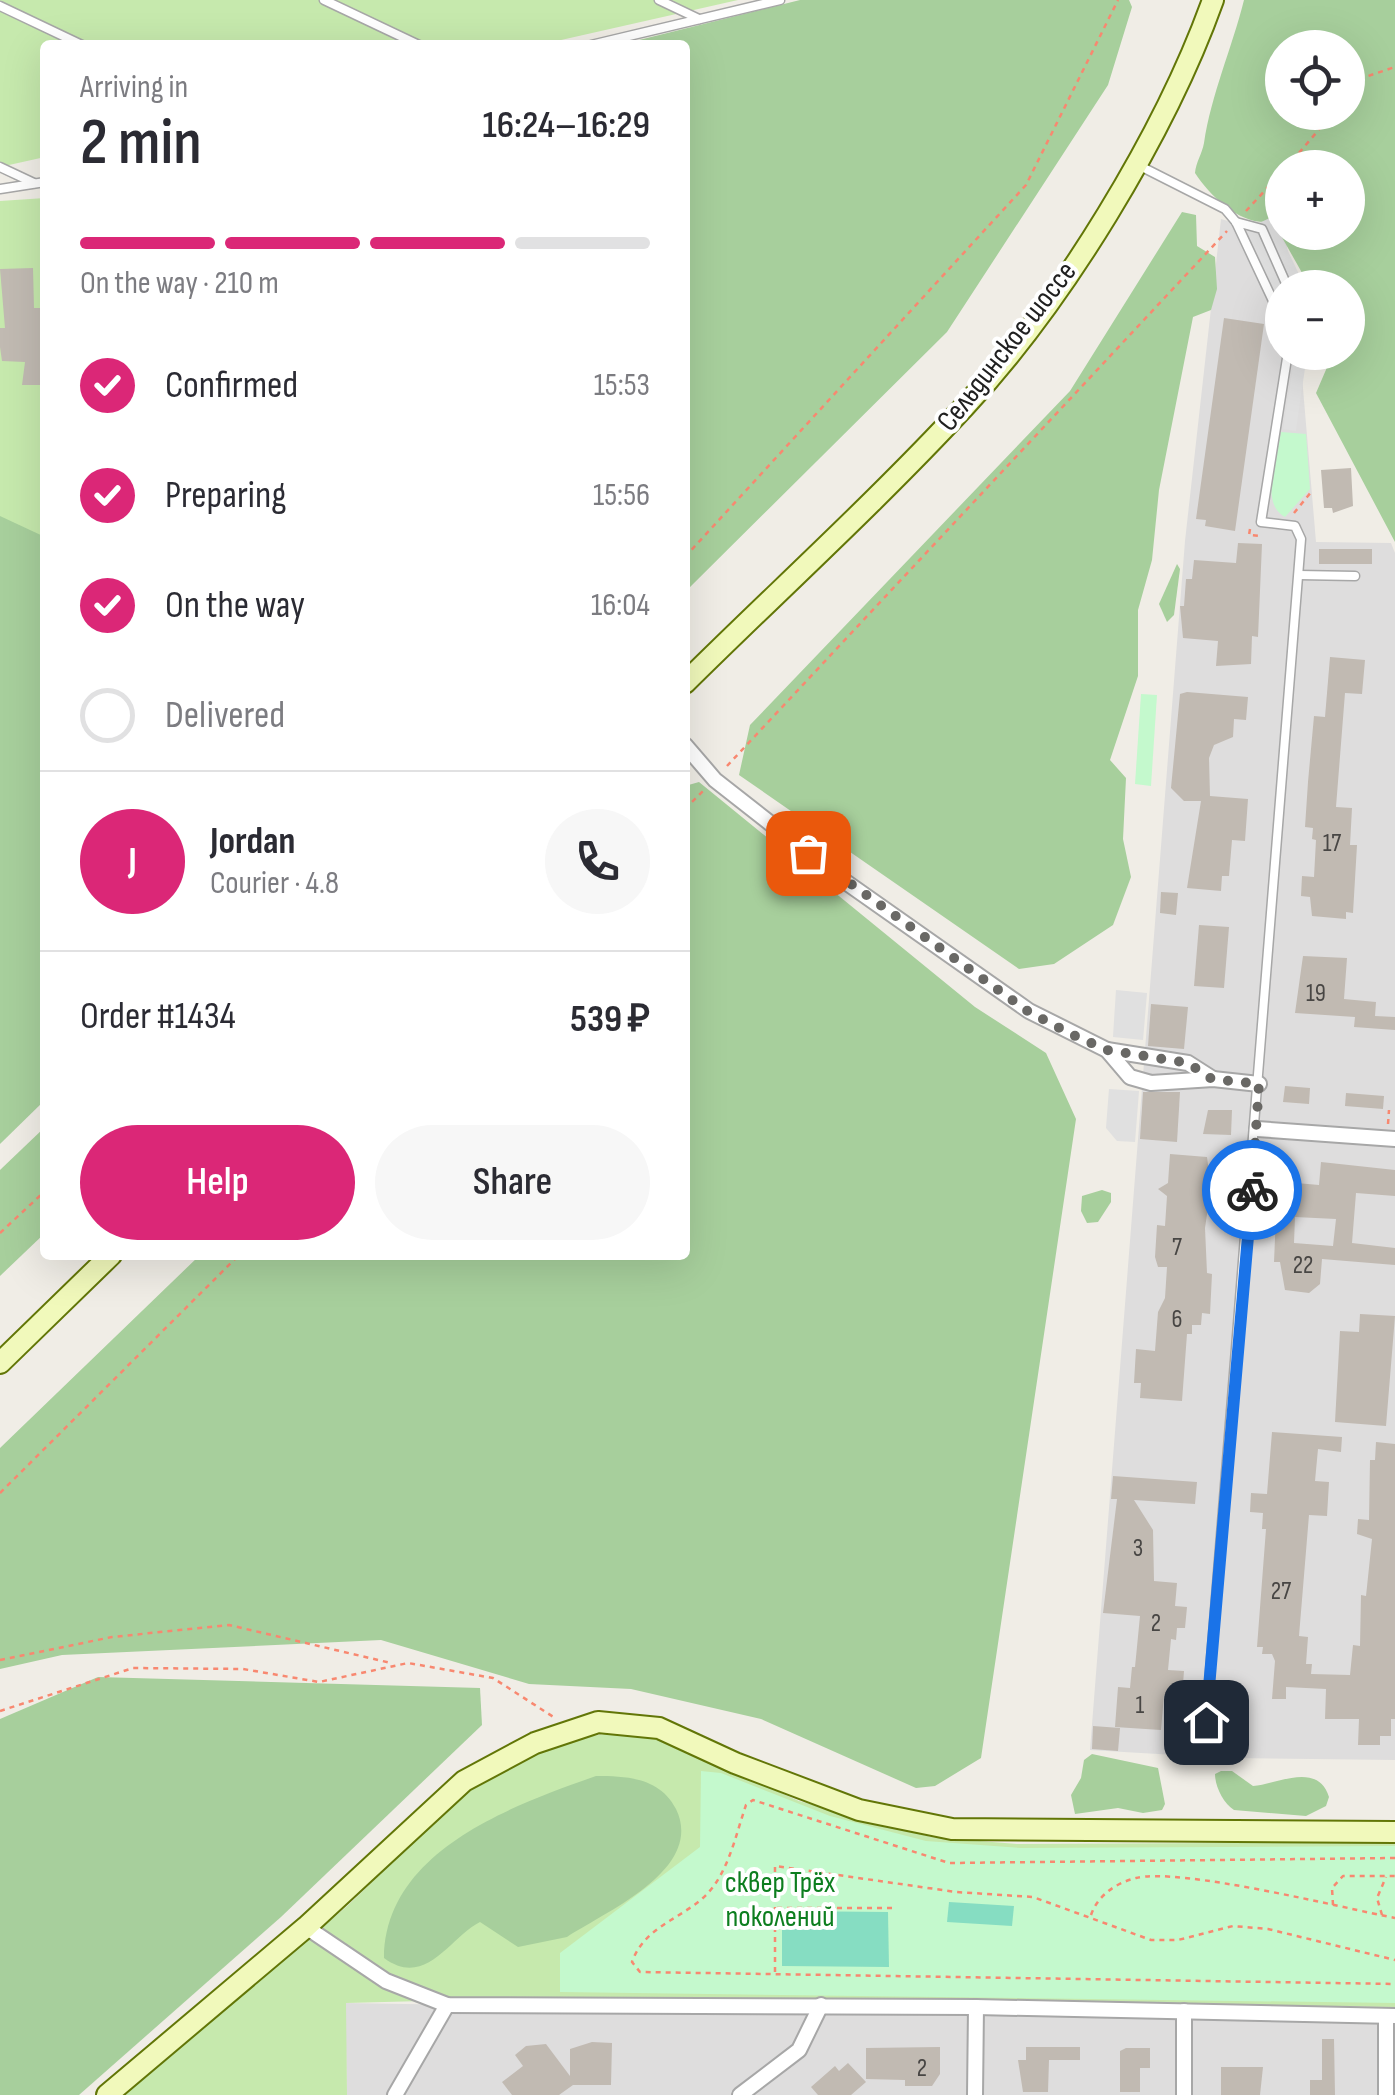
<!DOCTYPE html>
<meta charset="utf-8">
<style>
:root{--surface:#fff;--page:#f7f7f7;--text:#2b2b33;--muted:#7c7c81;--line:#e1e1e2;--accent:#db2777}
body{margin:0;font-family:"Sofia Sans Condensed",sans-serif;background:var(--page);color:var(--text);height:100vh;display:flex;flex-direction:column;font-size:38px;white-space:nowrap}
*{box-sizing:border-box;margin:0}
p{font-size:32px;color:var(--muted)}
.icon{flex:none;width:55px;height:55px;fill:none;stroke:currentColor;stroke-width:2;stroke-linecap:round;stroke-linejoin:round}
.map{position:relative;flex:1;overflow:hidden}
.panel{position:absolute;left:40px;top:40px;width:650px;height:1220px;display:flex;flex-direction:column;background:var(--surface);border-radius:10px;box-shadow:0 10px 40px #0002}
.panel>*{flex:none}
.fabs{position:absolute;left:1265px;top:30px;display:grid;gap:20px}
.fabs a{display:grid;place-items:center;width:100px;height:100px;border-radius:50%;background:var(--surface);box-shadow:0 10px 40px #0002;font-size:50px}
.pin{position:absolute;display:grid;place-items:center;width:85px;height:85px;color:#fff;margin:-42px;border-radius:20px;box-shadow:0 5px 15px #0006}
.courier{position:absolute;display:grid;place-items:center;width:100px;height:100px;margin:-50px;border:8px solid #1a73e8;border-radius:50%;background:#fff;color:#222;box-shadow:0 2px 12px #0007}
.head em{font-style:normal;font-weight:600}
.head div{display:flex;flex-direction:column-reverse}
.head{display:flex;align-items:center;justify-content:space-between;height:170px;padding:0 40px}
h1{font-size:65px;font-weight:600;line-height:75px}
.bar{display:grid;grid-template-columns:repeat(4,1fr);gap:15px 10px;align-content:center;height:120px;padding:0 40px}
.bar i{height:12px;border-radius:8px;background:var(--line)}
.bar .selected{background:var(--accent)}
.bar p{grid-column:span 4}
.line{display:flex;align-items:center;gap:25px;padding:0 40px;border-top:2px solid var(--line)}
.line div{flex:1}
.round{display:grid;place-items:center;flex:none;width:105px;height:105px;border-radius:52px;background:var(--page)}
ol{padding:0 40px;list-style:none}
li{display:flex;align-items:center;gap:30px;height:110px}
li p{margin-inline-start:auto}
li .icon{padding:10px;border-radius:50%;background:var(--accent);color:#fff;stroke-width:4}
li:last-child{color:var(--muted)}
li i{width:55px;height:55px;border:5px solid var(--line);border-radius:50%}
.cta{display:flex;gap:20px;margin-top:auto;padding:20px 40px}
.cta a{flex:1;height:115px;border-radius:60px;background:var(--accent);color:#fff;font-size:40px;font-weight:600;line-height:115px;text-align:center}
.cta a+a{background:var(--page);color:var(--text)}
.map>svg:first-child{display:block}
.residential{fill:#dedddd}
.grass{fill:#c6e9ad}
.forest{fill:#a7cf9c;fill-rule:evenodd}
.park{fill:#c4f9cd}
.pitch{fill:#86ddc2}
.parking{fill:#e0e0e0}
.building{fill:#c1bab2;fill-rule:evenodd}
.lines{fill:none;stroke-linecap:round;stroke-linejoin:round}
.lane-casing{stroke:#a7a7a7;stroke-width:11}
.street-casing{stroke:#a7a7a7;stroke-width:18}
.secondary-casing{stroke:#627607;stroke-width:24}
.path{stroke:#f88870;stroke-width:2.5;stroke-dasharray:5 5;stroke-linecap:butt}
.lane{stroke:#fff;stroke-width:8}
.street{stroke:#fff;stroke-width:14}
.secondary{stroke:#f1f9bb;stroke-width:20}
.done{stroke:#696865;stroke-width:10;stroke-dasharray:0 18}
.route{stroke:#1a73e8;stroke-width:12}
.labels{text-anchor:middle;stroke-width:8;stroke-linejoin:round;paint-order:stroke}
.number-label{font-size:25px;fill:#484644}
.street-label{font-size:30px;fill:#202020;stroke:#fff}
.park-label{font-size:30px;fill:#0d7e1f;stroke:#fff}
</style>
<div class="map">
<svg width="1395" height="2095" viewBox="0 0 1395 2095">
<rect width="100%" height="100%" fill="#f0ede6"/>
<g class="residential">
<path d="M1221,219l65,19 6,49 -10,1v64l18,1 16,189 75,1 4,10v1207l-162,-2v-21h-56l-2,18 -85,-5 95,-1209z"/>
<path d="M345,2003l1050,18v74h-1048z"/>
</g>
<g class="grass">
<path d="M0,0h738l-199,45h-494v112l-45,10z"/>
<path d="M45,198v346l-45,-11v-332z"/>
<path d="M631,1731l31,9 137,61 132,36 86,7 378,-2v165l-851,-9 -198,5 1,92h-223c70,-66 149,-124 222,-188 49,-44 90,-100 146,-134 40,-24 93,-39 139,-42z"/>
</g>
<g class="forest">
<path d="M800,0h329l3,7 -24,78 -161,247 -262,260v-547h-66z"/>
<path d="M1244,0h151v542l-79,-149 12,-28 -1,-12 21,-1v-64l-38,-1 -31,-55 -11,-10c-29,2 -58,-26 -73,-49 1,-11 7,-19 9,-30 7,-48 28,-95 40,-143zM1282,48h66v64h-66zM1282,168h66v64h-66z"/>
<path d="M1182,212l14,3 1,31 18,11 2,32 -6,21 -18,7 -34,173 -7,70 -14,50v66l-28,84 16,18 -3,61 8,38 -18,48 -59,39 -35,5 -280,-194 11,-50 320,-334z"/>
<path d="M0,516l45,21v563l-45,44z"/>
<path d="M1177,564l3,5 -6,46 -7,7 -8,-18z"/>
<path d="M699,782l276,225 71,46 30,66 -95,639 -46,28 -19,2 -155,-69 -130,-30 -102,-5 -148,-44 -319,15 -62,14v-221l200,-193h485v-469z"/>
<path d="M45,1127v106l-45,43v-106z"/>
<path d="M1102,1190l9,3v9l-13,20 -11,1 -6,-12 1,-15z"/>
<path d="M98,1677l382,11 2,37 -201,192 -202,178h-79v-376z"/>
<path d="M1092,1754l66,14 7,36 -3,6 -19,3 -25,-5 -43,6 -4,-19 10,-17 3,-18z"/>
<path d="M1221,1771h11l21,15c24,-2 65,-25 76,11l-3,9 -20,10 -72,-6c-11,-7 -19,-24 -19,-36z"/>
<path d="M596,1776c32,0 64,2 80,33 29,60 -69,102 -109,128l-49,10 -38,-25c-30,15 -54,67 -96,36 1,-107 127,-152 212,-182z"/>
</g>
<g class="park">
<path d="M1281,432l25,2 4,55 -25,28c-26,-14 -8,-61 -4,-85z"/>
<path d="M1141,694l16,1 -6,91 -16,-2z"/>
<path d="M701,1771l20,2 109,43 96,25 95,7 374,-2v157l-835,-11v-39l140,-106z"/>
</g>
<g class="pitch">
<path d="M949,1902l65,4 -2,20 -65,-4z"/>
<path d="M782,1911l106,1 1,55 -107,-1z"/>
</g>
<g class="parking">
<path d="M1272,217l33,70 -23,1v19l-36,-78z"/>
<path d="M1294,359l12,2 -10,70 -13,-2z"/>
<path d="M1116,990l31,3 -4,47 -30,-3z"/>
<path d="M1109,1089l30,2 -4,51 -18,-1 -11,-13z"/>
</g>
<g class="building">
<path d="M33,268l1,40h11v77h-23l3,-23 -23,-1 -2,-14v-19h5l-5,-59z"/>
<path d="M1224,318l40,6 -29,207 -30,-5 1,-6 -10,-1z"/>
<path d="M1351,468l2,38 -20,7 -1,-5h-8l-3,-38z"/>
<path d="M1238,543l24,1 -4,93 -6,-1 -1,28 -35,2 2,-25 -35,-3 -3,-32h4l2,-27h6l2,-19 42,3z"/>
<rect x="1319" y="549" width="53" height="15"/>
<path d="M1330,657l35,3 -3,34 -17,-1 -9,114 16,1 -2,37h7l-4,68 -7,-1v7l-34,-3 -2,-19 -9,-1 1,-20 12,1 2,-37 -4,-1 1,-11 -8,-1 3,-45 6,-66 11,1z"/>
<path d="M1187,692l61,5 -2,23 -12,-1 -1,18 -19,8 -5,13 1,38 38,3 -3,42 -13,-1 -3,36h-7l-1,15 -34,-3 14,-87h-17l-13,-13 9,-94z"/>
<path d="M1161,892l17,1 -2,22 -16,-2z"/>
<path d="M1199,925l30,2 -5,61 -30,-2z"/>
<path d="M1303,956l44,2 -3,41 32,3 -1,14 20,1v13l-41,-3 1,-10 -60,-4z"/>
<path d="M1151,1004l37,3 -4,42 -36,-3z"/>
<path d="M1285,1086l25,2 -1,16 -26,-2z"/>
<path d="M1143,1092h37l-3,50 -37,-3z"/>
<path d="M1346,1093l38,3 -1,13 -38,-3z"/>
<path d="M1208,1110h24l-1,25 -28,-1z"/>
<path d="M1170,1154l37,3 4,30 -6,41 2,45 5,1 -2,40 -8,-1 -1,12h-9v9h-5l-5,67 -42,-3 1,-15h-7l2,-34 19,2 3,-39 7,-14 2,-31h-9l-3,-10 2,-32 8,1 2,-30 -9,-7 10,-6z"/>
<path d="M1321,1162l74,8v26l-39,-3 -4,50 43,5v17l-73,-6 -2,25 -11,9 -24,-3 -5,-28h-6l2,-47 13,1h-7l3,-34 34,3zM1295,1217l41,2 -3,27 -39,-3z"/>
<path d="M1360,1314l35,2 -9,110 -51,-4 5,-91 19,1z"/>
<path d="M1272,1432l70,5 -1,15 -23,-3 -3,32 14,1 -2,34 -18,-1 -10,121 9,1 -2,27h6l-1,10 39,1 3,-30 7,1 1,-51 5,1 6,-57 -15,-5 1,-15 11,1 1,-60h5l1,-18 19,2v275h-4v17h-11v9h-22l1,-26h-34l1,-30 -40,-2v12h-14l3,-38 -3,-7h-10l1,-7h-6l9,-118h-4l1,-16 -13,-1 1,-19 16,1z"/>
<path d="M1113,1476l84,6 -2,22 -61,-4 19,30 1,51 23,2 -2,23 12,1 -2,21h-8l-1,12 -5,-1 -3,31 16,1 -2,26 -18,-2 -3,35 -46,-3 3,-40 12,1 2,-21h3l5,-51 -37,-3 14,-114h-6z"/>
<path d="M1093,1726l27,2 -2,23 -26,-2z"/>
<path d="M1322,2039h12l1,56h-25v-15h12z"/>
<path d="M592,2042l20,1 -1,42h-38l-14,10h-47l-10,-13 21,-16 -8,-11 11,-9 20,-2 24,32v-27z"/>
<path d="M940,2047v27l-8,12h-27v-6l-39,-1v-31z"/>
<path d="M1026,2047h54v13h-31l-1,32h-25l-5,-32h8z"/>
<path d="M1126,2048h24v20h-10v24h-20v-41z"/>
<path d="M848,2063l18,19 -15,13h-33l-7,-8 24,-21 4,5z"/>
<path d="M1221,2067h42l-3,28h-39z"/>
</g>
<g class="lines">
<defs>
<g id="lane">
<path d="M324,0l95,45"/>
<path d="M659,0l40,19"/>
<path d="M0,6l82,39"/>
<path d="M591,45l189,-45"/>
<path d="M1140,166l85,43 11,13 46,98"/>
<path d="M0,167l34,16"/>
<path d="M0,189l45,-7"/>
<path d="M1236,222l26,7 26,59"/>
<path d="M1299,575l56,1"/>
<path d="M1206,1722l95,-1183 -6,-13 -34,-4 27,-170"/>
</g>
<g id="street">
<path d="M685,745l30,35 125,98 189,133 78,39 23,27 21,6 62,-4 46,5"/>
<path d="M1107,1050l81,13 25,16"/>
<path d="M1257,1129l138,10"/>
<path d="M306,1927l80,54 61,24 529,2 419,9"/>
<path d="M1184,2011v84"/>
<path d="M1386,2016v79"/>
<path d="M395,2095l52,-90"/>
<path d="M740,2095l59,-45 22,-45"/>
<path d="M975,2095l1,-88"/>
</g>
<g id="secondary">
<path d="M685,683c93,-92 191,-181 280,-277 97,-104 200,-272 248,-406"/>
<path d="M0,1363l111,-108"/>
<path d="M107,2095l199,-168 158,-146 71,-38 63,-21 61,6 76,35 124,47 93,19 443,3"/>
</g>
</defs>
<use href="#lane" class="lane-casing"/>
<use href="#street" class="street-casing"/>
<use href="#secondary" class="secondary-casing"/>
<g class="path">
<path d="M1348,97l17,-20 30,-10"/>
<path d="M1286,168l48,-56"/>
<path d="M1246,211l36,-39"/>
<path d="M1294,513l18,-22"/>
<path d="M1250,529l-1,6 11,1"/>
<path d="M685,557l341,-372 92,-185"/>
<path d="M727,766l500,-535"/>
<path d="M685,809l19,-19"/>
<path d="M1388,1124l1,-14"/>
<path d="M0,1233l45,-42"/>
<path d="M0,1493l239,-238"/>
<path d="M0,1660l112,-23 117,-12 162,38"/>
<path d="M0,1711l133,-43 110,1 76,13 89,-19 85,15 62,40"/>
<path d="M1395,1858l-446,5 -196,-63 -7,5c-10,29 -17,65 -38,88 -23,25 -63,32 -76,69l8,10 755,12"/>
<path d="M1333,1905l-1,-17 11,-12h52"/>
<path d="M777,1908h115"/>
<path d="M1091,1915c7,-20 25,-32 45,-37 44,-11 207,30 259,40"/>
<path d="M1382,1915l-5,-17 9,-21"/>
<path d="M775,1972v-106l181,26 77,5 118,43h27l55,-14 35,3 127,31"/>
</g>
<use href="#lane" class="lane"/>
<use href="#street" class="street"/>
<use href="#secondary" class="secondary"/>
</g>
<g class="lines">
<path class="done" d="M808,853l221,159 44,23 34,15 81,13 24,16 47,5 -7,106"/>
<path class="route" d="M1206,1722l46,-532"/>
</g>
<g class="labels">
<g class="number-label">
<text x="1332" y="851">17</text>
<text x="1316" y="1001">19</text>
<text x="1177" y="1255">7</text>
<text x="1303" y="1273">22</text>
<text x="1177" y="1327">6</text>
<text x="1138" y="1556">3</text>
<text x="1281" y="1599">27</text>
<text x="1156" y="1631">2</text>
<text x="1140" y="1713">1</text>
<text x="922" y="2076">2</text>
</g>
<g class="street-label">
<text transform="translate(1006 346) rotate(-52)" y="10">Сельдинское шоссе</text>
</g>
<g class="park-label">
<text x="780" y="1892">сквер Трёх<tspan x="780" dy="34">поколений</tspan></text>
</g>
</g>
</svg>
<div class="fabs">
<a><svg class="icon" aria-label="locate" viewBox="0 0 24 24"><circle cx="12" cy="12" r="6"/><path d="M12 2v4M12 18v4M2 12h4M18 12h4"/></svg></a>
<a>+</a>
<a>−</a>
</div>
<div class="pin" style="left:808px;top:853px;background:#ea580c"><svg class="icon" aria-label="bag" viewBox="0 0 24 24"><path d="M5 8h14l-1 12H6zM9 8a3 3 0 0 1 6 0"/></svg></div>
<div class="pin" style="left:1206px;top:1722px;background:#1f2937"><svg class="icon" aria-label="home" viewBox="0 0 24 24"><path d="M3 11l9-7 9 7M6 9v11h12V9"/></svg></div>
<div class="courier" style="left:1252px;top:1190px"><svg class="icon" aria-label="bike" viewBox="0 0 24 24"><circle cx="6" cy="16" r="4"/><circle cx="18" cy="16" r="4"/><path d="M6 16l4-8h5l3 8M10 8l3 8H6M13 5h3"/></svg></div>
<section class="panel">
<div class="head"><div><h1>2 min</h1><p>Arriving in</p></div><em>16:24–16:29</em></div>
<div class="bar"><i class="selected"></i><i class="selected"></i><i class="selected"></i><i></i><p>On the way · 210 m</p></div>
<ol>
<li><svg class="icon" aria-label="check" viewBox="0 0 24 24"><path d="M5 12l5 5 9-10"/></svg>Confirmed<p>15:53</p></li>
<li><svg class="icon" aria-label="check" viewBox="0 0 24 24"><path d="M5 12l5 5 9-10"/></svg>Preparing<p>15:56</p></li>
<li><svg class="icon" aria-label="check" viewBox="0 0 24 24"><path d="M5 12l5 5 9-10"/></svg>On the way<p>16:04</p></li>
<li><i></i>Delivered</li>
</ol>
<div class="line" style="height:180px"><b class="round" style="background:var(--accent);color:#fff">J</b><div><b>Jordan</b><p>Courier · 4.8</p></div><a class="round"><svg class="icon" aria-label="phone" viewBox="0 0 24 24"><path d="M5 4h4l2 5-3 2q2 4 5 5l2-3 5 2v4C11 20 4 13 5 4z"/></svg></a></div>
<div class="line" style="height:130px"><div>Order #1434</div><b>539 ₽</b></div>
<div class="cta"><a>Help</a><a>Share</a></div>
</section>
</div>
